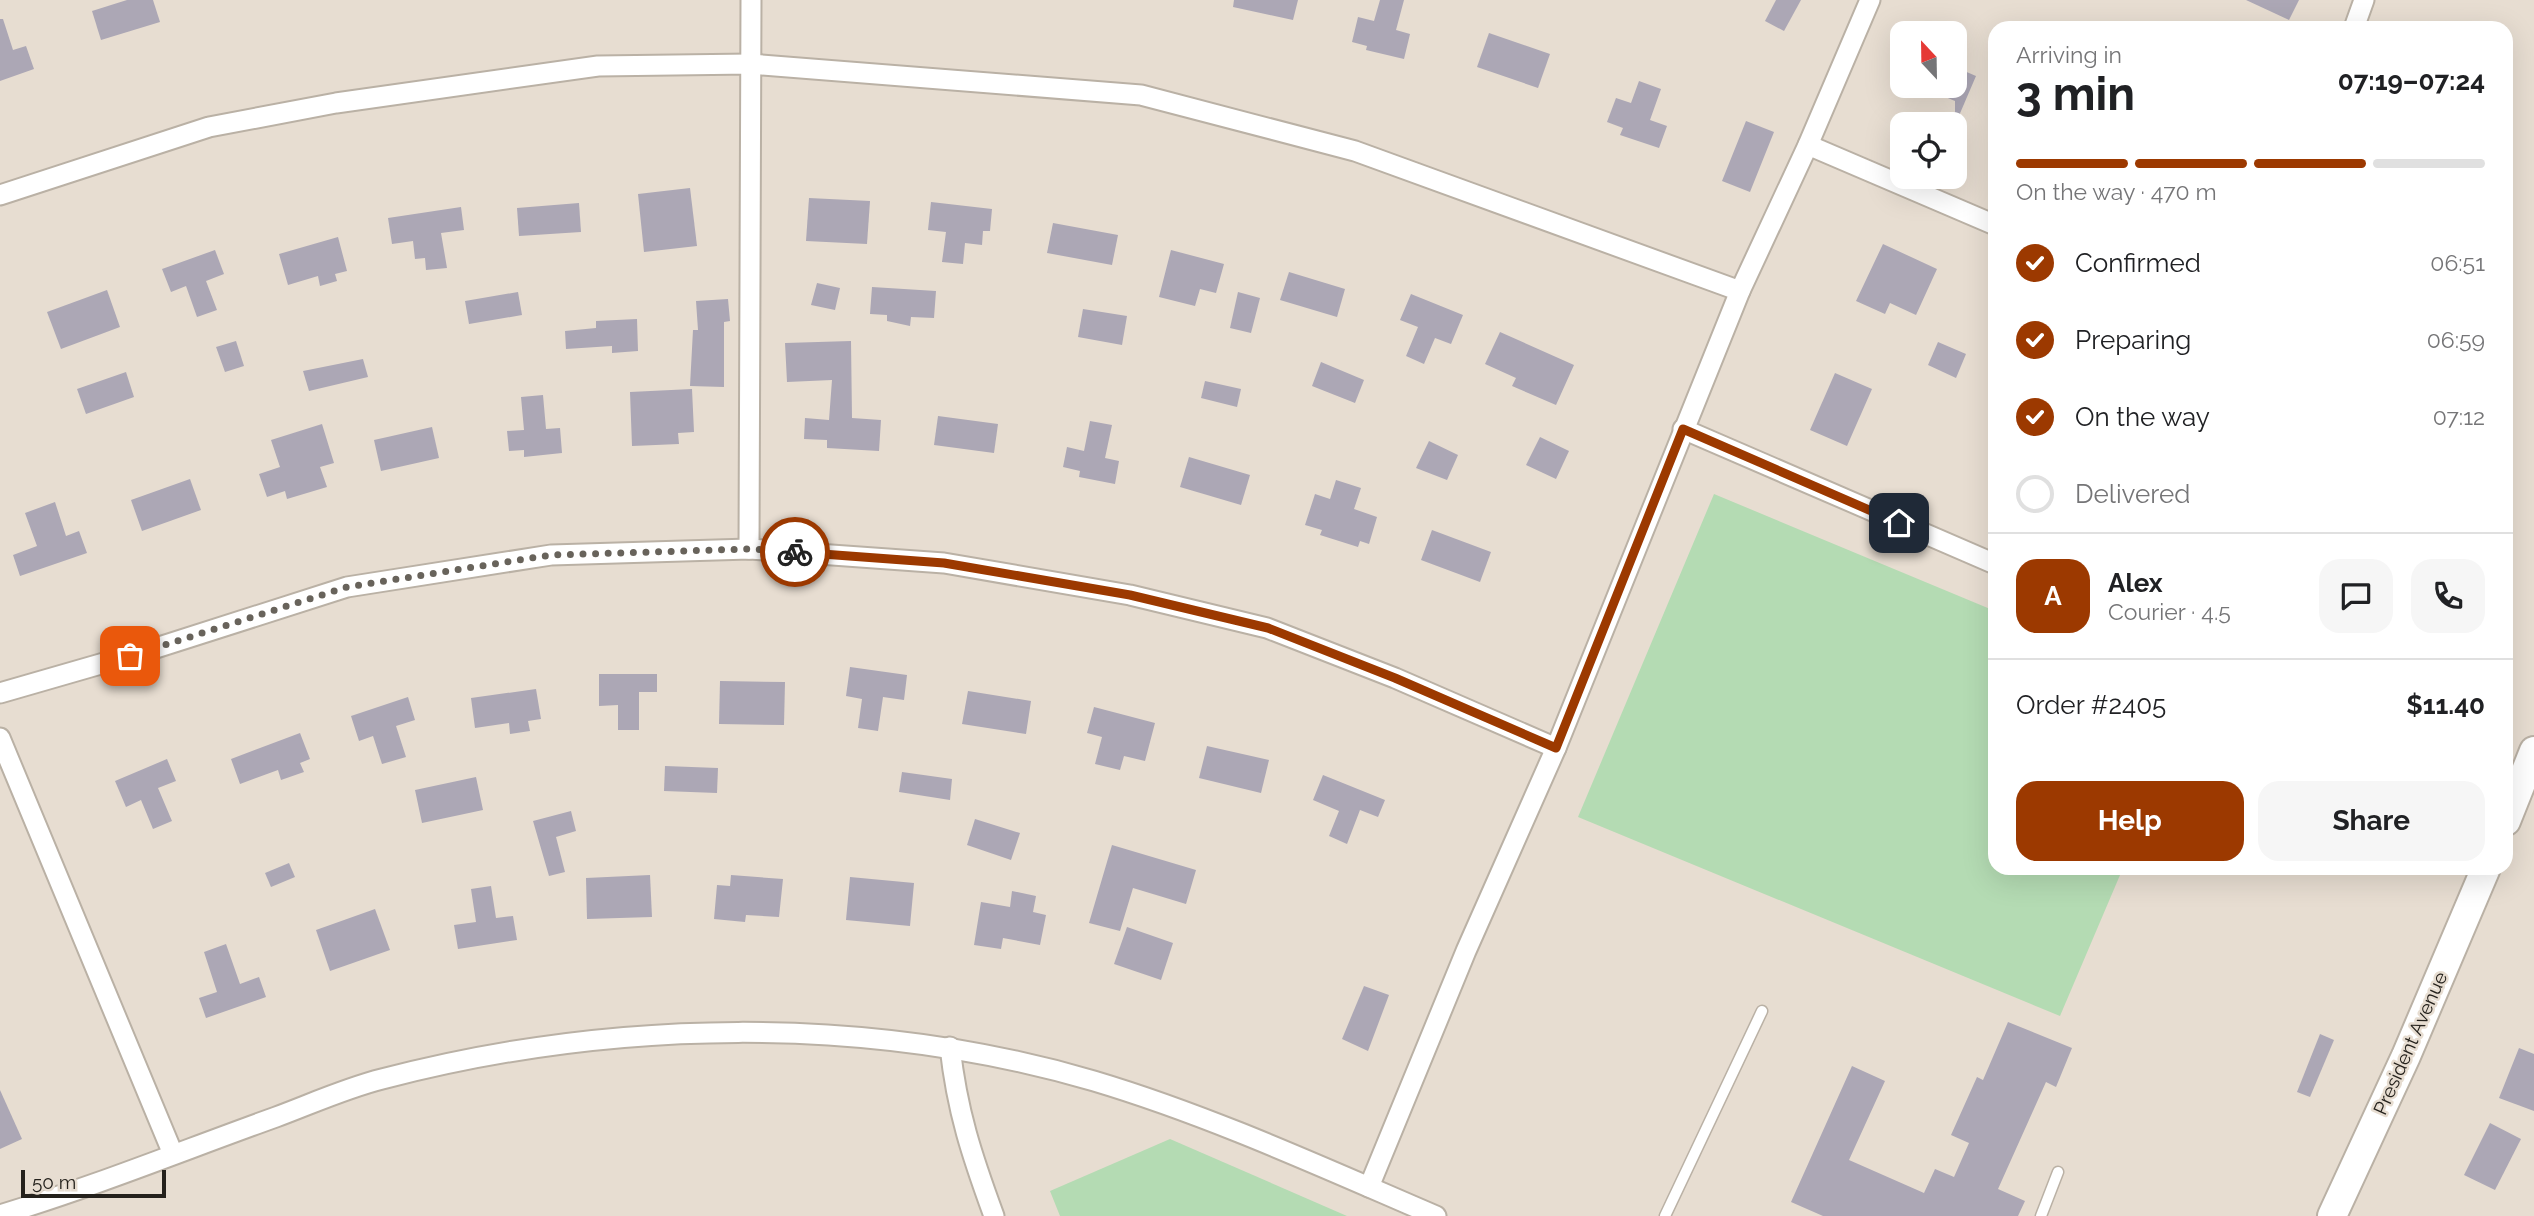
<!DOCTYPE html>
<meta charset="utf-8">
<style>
:root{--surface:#fff;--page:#f6f6f6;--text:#202124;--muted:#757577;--line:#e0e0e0;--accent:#9c3900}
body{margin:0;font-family:Raleway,sans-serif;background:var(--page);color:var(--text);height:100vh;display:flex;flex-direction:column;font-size:26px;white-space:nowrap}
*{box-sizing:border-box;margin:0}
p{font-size:23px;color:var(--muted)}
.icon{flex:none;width:38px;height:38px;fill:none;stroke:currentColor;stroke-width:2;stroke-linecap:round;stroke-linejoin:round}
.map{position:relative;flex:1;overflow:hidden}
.drawer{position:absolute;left:1988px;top:21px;width:525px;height:854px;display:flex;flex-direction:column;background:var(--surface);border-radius:21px;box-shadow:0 7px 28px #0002}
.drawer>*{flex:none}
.needle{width:46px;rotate:338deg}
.tools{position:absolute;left:1890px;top:21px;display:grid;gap:14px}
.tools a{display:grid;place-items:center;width:77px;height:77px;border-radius:14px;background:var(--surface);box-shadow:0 7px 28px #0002;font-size:35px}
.scale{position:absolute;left:21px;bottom:18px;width:145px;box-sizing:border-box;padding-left:7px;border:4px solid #24211c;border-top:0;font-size:19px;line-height:24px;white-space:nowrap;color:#24211c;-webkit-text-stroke:5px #e7ddd1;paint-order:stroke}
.pin{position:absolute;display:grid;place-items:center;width:60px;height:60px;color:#fff;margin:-30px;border-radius:14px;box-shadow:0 4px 10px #0006}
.courier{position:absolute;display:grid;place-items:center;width:70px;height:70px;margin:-35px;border:5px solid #9c3900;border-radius:50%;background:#fff;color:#222;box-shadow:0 2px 9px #0007}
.overview em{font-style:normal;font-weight:700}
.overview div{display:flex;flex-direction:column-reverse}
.overview{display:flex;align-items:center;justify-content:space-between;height:119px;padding:0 28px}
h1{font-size:46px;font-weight:700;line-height:52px}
.bar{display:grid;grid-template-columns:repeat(4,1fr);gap:10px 7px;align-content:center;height:84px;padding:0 28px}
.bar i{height:9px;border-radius:5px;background:var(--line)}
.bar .active{background:var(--accent)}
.bar p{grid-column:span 4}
.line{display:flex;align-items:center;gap:18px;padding:0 28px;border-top:2px solid var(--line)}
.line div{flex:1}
.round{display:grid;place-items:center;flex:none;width:74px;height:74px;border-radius:21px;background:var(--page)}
ol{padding:0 28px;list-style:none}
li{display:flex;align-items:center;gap:21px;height:77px}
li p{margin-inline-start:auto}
li .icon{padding:7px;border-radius:50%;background:var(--accent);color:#fff;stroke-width:4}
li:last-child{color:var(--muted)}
li i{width:38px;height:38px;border:4px solid var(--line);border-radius:50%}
.primary-button{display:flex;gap:14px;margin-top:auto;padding:14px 28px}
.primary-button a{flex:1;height:80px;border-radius:21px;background:var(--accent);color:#fff;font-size:28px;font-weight:700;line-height:80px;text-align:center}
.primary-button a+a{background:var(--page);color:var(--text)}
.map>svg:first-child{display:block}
.green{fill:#b4dbb3}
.building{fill:#aca7b5}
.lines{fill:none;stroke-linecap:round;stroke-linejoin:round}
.lane-casing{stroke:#bab1a5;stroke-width:13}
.street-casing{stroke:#bab1a5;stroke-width:23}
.secondary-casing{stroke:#bab1a5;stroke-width:32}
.lane{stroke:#fff;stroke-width:10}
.street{stroke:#fff;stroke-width:19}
.secondary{stroke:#fff;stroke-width:28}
.done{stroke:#68635b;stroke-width:7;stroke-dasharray:0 12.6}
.route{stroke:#9c3900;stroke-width:9}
.labels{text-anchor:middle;stroke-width:5;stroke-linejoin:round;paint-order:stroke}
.street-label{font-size:19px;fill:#24211c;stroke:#e7ddd1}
</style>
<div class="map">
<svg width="2534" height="1216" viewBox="0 0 2534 1216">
<rect width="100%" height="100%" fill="#e7ddd1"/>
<g class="green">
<path d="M1714,494l281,117v257h128l-63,148 -482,-199z"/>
<path d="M1170,1139l177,77h-287l-10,-25z"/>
</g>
<g class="building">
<path d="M127,0h26l7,22 -59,18 -9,-29z"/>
<path d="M1234,0h64l-5,20 -60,-13z"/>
<path d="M1380,0h24l-8,30 14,4 -6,25 -38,-9 1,-4 -15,-4 6,-25 16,4z"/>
<path d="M1776,0h25l-17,31 -19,-10z"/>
<path d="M2246,0h53l-10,20z"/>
<path d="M0,19h3l10,31 13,-4 8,23 -34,12z"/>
<path d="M1489,33l61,21 -12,34 -61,-21z"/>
<path d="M1955,67l21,9 -21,49v-24l-36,-15h36z"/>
<path d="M1639,81l22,8 -11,31 17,6 -8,22 -39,-13 3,-7 -16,-6 9,-24 15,5z"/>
<path d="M1746,121l28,11 -24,60 -28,-11z"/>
<path d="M690,188l7,58 -53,6 -6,-58z"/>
<path d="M809,198l61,3 -3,43 -61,-3z"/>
<path d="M931,202l61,7 -2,22h-7l-1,14 -17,-2 -2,21 -21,-2 4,-30 -18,-2z"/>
<path d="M579,203l2,29 -62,4 -2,-28z"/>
<path d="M461,207l3,23 -23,3 6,35 -21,2 -1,-12 -10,1 -2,-18 -21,3 -4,-26z"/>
<path d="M1053,223l65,12 -6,30 -65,-12z"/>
<path d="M338,237l9,34 -12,3 2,7 -17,5 -2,-10 -30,9 -9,-31z"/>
<path d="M1883,244l54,25 -21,46 -26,-12 -5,11 -29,-13z"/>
<path d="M215,250l9,24 -18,7 11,29 -20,7 -11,-31 -15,6 -9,-23z"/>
<path d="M1171,250l53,14 -8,29 -16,-4 -5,17 -36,-9z"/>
<path d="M1289,272l56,17 -8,28 -57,-17z"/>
<path d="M817,283l23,5 -5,22 -24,-5z"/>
<path d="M872,287l64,4 -2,27 -23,-1 -1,9 -23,-5v-6l-17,-1z"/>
<path d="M107,290l13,37 -59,22 -14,-37z"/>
<path d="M518,292l4,23 -53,9 -4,-23z"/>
<path d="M1238,292l22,6 -9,35 -21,-5z"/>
<path d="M1411,294l52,21 -12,29 -16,-6 -11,26 -18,-8 12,-29 -18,-7z"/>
<path d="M728,299l2,22 -6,1v65l-34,-1 3,-56h5l-2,-29z"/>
<path d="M1083,309l44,7 -5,29 -44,-8z"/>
<path d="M637,319l1,32 -26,2v-7l-46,3 -1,-18 31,-3v-7z"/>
<path d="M1500,332l74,33 -18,40 -44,-19 4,-8 -31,-14z"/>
<path d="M236,341l8,25 -19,6 -9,-25z"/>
<path d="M851,341l1,77 29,2 -2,31 -52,-3v-8l-23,-1 1,-21 24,2 3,-40 -45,2 -2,-39z"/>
<path d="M1938,342l28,12 -10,24 -28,-13z"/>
<path d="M363,359l5,18 -59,14 -6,-20z"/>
<path d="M1321,362l43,18 -9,23 -43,-17z"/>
<path d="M126,372l8,25 -48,17 -9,-25z"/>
<path d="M1835,373l37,16 -25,57 -37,-16z"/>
<path d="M1205,381l36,8 -4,18 -36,-9z"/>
<path d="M692,389l2,43 -16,1 1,11 -47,2 -2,-54z"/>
<path d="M543,395l3,34 14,-1 2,25 -38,4v-7l-15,1 -2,-20 17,-1 -3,-33z"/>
<path d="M938,416l60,8 -4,29 -60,-8z"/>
<path d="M1090,421l22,4 -7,33 14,3 -4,23 -36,-7 1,-6 -17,-4 4,-20 17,4z"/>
<path d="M322,424l12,39 -14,4 7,20 -40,12 -2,-8 -18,6 -8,-23 21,-7 -9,-27z"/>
<path d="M432,427l7,31 -58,13 -7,-31z"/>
<path d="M1540,437l29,14 -13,28 -30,-14z"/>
<path d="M1429,441l29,14 -11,25 -31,-12z"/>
<path d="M1189,457l61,18 -9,30 -61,-18z"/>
<path d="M190,479l11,31 -59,21 -11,-31z"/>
<path d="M1336,480l25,8 -7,21 23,8 -8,27 -9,-3 -2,6 -38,-12 2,-5 -17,-5 10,-31 15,5z"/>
<path d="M55,502l11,34 13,-5 8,22 -67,23 -7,-21 24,-9 -12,-33z"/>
<path d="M1432,530l59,22 -11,30 -59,-22z"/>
<path d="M850,667l57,8 -3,25 -21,-3 -5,34 -20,-3 4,-29 -16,-3z"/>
<path d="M599,674h58v18h-18v38h-21v-25l-19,1z"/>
<path d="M720,681l65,1 -1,43 -65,-1z"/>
<path d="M536,689l5,30 -13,2 2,10 -20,3 -1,-11 -34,5 -4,-30z"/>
<path d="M968,691l63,10 -5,33 -64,-10z"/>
<path d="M408,697l7,23 -19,6 10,31 -24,7 -9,-28 -14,5 -8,-25z"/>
<path d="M1094,707l61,16 -10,38 -21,-5 -4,14 -25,-6 7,-27 -15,-4z"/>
<path d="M300,733l10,26 -10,4 4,9 -23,8 -3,-10 -38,14 -9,-25z"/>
<path d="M1207,746l62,14 -8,33 -62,-15z"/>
<path d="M167,759l9,22 -18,7 14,33 -19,8 -12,-29 -15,7 -11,-26z"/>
<path d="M665,766l53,2 -1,25 -53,-2z"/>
<path d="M902,772l50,7 -2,21 -51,-8z"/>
<path d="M1323,775l62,25 -7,17 -18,-7 -13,34 -18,-8 10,-25 -26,-11z"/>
<path d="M476,777l7,33 -61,13 -7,-33z"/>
<path d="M571,811l5,20 -20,6 9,35 -16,4 -16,-55z"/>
<path d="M975,819l45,14 -9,27 -44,-15z"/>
<path d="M1112,845l84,25 -10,34 -53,-16 -13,43 -31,-8z"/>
<path d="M289,863l6,14 -24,10 -6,-14z"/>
<path d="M650,875l2,42 -65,2 -1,-41z"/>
<path d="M731,875l52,4 -4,38 -33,-2 -1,7 -31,-3 3,-34 13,1z"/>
<path d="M850,877l64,6 -4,43 -64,-6z"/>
<path d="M491,886l5,32 17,-2 4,24 -59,9 -4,-24 22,-3 -5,-33z"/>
<path d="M1012,891l24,5 -3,16 13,3 -6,30 -37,-7 -2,11 -27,-4 7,-43 29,5z"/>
<path d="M375,909l15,41 -60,21 -14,-41z"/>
<path d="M1127,927l46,16 -12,37 -47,-16z"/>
<path d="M226,944l14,40 19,-7 7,20 -60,21 -7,-20 18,-6 -13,-40z"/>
<path d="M1364,986l25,9 -21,56 -26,-12z"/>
<path d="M2008,1022l64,26 -16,39 -10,-5 -48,107 27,12 -7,15h-195l-32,-14 61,-136 33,15 -36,79 75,33 11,-24 19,8 15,-34 -18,-8 26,-58 6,3z"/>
<path d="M2320,1034l14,6 -24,57 -13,-5z"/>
<path d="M2519,1048l15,6v57l-35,-13z"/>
<path d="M0,1090l22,49 -22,10z"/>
<path d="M2490,1123l31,16 -26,51 -31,-15z"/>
</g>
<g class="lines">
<defs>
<g id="lane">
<path d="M1665,1216l97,-205"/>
<path d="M2041,1216l17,-44"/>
</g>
<g id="street">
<path d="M2354,28l10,-28"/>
<path d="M1808,145l187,80"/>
<path d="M0,195l209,-68 127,-24 262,-37 152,-2 391,31 214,56 385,140"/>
<path d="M1683,429l312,135"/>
<path d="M749,549l2,-549"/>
<path d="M0,693l156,-45 191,-61 204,-32 198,-6 195,14 186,32 137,33 128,50 161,70"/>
<path d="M0,738l173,416"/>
<path d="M950,1047c7,64 22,109 44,169"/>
<path d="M1369,1187l97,-236 90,-203 184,-457 68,-146 62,-145"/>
<path d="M0,1215c93,-28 184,-65 276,-98 35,-13 70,-29 106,-38 230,-60 483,-65 712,2 117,35 230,87 342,135"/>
</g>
<g id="secondary">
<path d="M2506,821l28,-70"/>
<path d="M2332,1216l74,-160 80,-188"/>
</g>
</defs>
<use href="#lane" class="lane-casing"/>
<use href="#street" class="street-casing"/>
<use href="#secondary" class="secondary-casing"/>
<use href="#lane" class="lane"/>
<use href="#street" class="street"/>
<use href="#secondary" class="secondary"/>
</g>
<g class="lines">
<path class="done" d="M130,656l217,-69 204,-32 199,-6 45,3"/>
<path class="route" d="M795,552l149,11 186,32 138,33 127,50 161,70 127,-319 216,94"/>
</g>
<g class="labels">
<g class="street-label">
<text transform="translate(2410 1043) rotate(-66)" y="7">President Avenue</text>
</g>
</g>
</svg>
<div class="tools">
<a><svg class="needle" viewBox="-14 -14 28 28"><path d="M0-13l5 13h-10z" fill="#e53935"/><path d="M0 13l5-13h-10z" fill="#757577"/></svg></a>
<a><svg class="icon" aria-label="locate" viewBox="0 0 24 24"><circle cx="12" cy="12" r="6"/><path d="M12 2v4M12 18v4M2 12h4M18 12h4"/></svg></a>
</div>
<div class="scale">50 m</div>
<div class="pin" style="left:130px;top:656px;background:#ea580c"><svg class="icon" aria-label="bag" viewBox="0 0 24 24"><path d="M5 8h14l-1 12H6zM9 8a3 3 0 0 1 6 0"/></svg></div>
<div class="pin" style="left:1899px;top:523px;background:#1f2937"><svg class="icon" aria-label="home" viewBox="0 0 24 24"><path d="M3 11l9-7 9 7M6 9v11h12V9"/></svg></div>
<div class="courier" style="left:795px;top:552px"><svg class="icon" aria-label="bike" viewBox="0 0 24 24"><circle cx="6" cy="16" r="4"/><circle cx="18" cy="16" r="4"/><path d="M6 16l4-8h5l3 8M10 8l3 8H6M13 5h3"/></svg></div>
<section class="drawer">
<div class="overview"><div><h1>3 min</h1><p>Arriving in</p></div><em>07:19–07:24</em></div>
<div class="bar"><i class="active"></i><i class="active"></i><i class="active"></i><i></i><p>On the way · 470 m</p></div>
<ol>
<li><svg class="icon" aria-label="check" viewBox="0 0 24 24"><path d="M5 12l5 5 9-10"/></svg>Confirmed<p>06:51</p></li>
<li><svg class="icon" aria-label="check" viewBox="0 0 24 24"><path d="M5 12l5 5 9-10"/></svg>Preparing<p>06:59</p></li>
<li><svg class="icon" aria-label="check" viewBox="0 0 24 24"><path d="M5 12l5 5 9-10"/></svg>On the way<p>07:12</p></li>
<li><i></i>Delivered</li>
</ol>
<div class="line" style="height:126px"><b class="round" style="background:var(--accent);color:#fff">A</b><div><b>Alex</b><p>Courier · 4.5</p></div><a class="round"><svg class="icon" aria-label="chat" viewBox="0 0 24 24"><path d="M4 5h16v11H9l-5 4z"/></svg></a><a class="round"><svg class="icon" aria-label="phone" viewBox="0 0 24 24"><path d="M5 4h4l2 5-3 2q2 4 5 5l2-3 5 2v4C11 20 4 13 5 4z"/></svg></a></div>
<div class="line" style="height:91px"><div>Order #2405</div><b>$11.40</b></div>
<div class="primary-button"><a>Help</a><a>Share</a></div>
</section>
</div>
